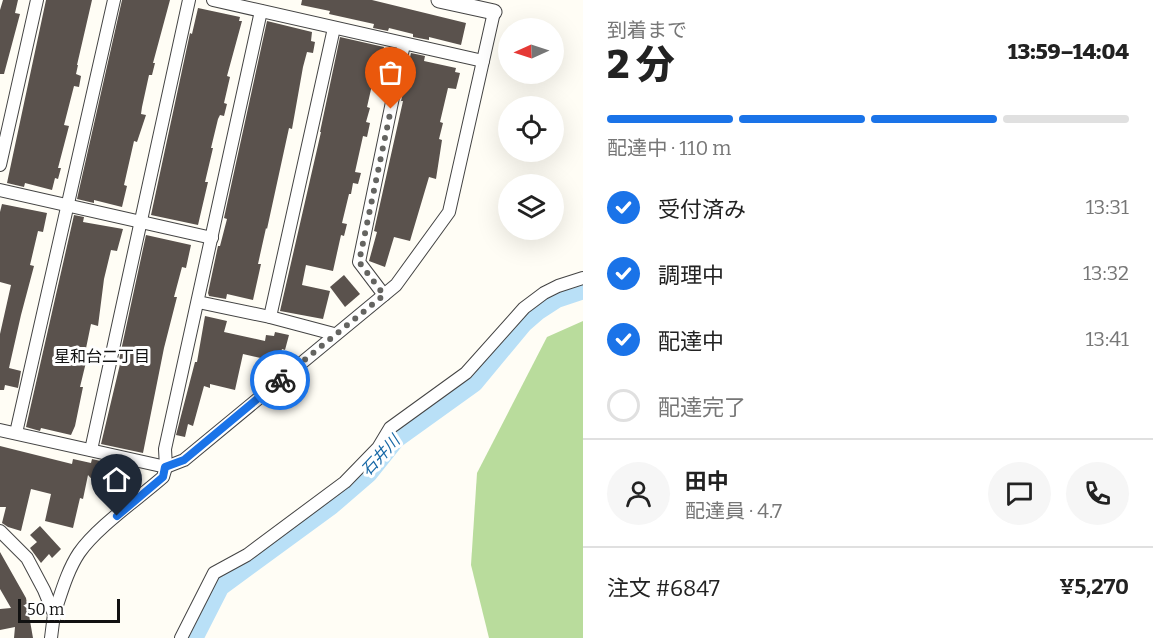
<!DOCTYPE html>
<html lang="ja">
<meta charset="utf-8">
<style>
:root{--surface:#fff;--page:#f6f6f6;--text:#222;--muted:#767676;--line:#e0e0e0;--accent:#1a73e8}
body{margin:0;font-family:Bitter,"Noto Sans JP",serif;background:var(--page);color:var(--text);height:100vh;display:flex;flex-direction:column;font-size:22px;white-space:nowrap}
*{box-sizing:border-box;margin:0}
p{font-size:20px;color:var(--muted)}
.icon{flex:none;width:33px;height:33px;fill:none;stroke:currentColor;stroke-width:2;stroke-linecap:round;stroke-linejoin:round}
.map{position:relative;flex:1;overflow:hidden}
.sheet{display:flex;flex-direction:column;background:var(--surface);width:570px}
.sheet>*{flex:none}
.needle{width:39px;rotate:267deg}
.tools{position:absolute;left:498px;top:18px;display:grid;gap:12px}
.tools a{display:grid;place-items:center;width:66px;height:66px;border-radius:50%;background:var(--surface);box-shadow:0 6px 24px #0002;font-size:30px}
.scale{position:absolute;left:18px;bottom:15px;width:102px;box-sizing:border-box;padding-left:6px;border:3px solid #111;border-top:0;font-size:16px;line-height:21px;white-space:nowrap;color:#111;-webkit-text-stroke:4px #fff;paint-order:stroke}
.pin{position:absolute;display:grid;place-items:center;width:51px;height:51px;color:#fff;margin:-62px -26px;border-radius:50% 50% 50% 0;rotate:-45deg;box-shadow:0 0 6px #0007}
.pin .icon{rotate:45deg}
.courier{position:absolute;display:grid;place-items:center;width:60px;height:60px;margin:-30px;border:4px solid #1a73e8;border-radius:50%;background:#fff;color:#222;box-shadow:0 2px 8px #0007}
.head em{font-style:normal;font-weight:800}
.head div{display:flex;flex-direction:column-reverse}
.head{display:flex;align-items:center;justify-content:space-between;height:102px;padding:0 24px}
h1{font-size:39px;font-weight:800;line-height:45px}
.bar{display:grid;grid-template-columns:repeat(4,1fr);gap:9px 6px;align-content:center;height:72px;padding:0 24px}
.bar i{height:8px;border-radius:4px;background:var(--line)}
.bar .selected{background:var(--accent)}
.bar p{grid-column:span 4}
.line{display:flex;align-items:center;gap:15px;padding:0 24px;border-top:2px solid var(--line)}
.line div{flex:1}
.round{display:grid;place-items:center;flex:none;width:63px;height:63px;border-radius:32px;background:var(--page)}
ol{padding:0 24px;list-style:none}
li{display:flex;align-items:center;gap:18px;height:66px}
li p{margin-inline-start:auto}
li .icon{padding:6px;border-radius:50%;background:var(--accent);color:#fff;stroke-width:4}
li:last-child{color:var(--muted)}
li i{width:33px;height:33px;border:3px solid var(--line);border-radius:50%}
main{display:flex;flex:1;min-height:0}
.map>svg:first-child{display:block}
.forest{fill:#b9dc9c}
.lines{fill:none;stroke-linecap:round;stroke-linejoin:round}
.river{stroke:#b9e0f7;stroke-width:24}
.building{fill:#5a524d}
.minor-casing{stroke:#444;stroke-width:14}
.tertiary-casing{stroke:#444;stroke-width:17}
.minor{stroke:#fff;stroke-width:12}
.tertiary{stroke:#fff;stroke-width:15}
.done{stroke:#646461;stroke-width:6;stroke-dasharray:0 10.8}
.route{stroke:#1a73e8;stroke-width:8}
.labels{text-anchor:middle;stroke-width:6;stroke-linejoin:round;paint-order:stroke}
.neighbourhood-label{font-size:16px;fill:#111;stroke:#fff}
.water-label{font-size:16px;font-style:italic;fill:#1768a6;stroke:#fff}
</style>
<main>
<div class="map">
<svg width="583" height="638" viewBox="0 0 583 638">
<rect width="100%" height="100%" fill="#fffdf5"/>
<path class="forest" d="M583,321v317h-94l-18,-73 6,-92 70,-136z"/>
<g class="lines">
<path class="river" d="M191,638l27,-53 112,-82 36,-31 28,-35 78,-56 49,-59 15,-13 20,-13 27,-9"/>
</g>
<g class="building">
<path d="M3,0h15l-3,13 5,1 -16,60h-4v-64z"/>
<path d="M46,0h46l-15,65h1l-2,9 5,2 -2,11 -5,-1 -10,39 5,1 -11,42h3l-3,11 -3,-1 -3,12 -27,-7 -1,4 -17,-4z"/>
<path d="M122,0h48l-17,63h2l-3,12h-3l-7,32 -1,7 5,1 -9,27 -3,-1 -10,44 3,1 -5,21 -28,-7v3l-17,-4z"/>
<path d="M302,0h70l94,23 -5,22 -32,-8v3l-16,-3v-3l-24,-6 -1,3 -15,-3 1,-4 -45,-10 1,-3 -29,-6z"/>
<path d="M198,8l42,9 -1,4h3l-15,55 3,1 -6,26 3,1 -3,12 -4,-1 -2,4 -7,29h2l-8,34h3l-10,43 -47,-10 39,-182 2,1z"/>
<path d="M267,21l45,11 -1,9 4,1 -2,11 -6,-1 -4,15 -11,62 -3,-1 -22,101 -1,-1 -8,36h3l-8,36 -26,-6 -1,5 -17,-3 -1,-3 10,-47h2l7,-27 -3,-1z"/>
<path d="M340,37l44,10 -6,28 2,1 -2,11 -6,-2 -5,22 3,1 -4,14 4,1 -3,14 -4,-1 -8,36 6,1 -3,11 -5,-1 -2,11h-2l-7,29 5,1 -3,12 -3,-1 -8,36 -27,-6 -4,20 28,6 -7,28 -43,-8 41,-179h-1z"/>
<path d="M411,53l14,3 -1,5 32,7 -1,4 5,1 -4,16 -8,-1 -8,34 3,1 -4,16 3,1 -6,39 -7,-2 -19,64 -16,-4 -9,30 -16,-6 8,-29 -3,-1 29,-130h-2l8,-31h-2z"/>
<path d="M2,204l45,9 -4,19 -5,-1 -8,34 4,1 -13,49 -12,53 12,3 -3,17 -13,-3 -1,5h-4v-56l11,-49 -11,-3v-70z"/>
<path d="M74,215l10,2 -1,5 40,7 -6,22 -6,-1 -7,29 -6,47 -7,-2 -7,34h3l-7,29h3l-8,39 -4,9 -30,-7 -1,3 -14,-4z"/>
<path d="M146,235l45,10 -5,23 -4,-1 -8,30h3l-13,51 -21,105 -42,-9 20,-84h-2z"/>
<path d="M344,275l16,19 -15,13 -15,-20z"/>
<path d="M205,316l22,5 -3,11 41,9 1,-6 8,1 1,-4 14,3 -4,15 -3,-1 -4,13 -35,-8 -8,36 -25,-6v4l-6,-2 -11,40 -5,-2 -3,13 -9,-2 19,-73h2z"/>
<path d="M0,446l72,18 1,-5 18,4 1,-4 21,5 -3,8 18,19 -14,13 -26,-29 -5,24 -3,-1 -7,30 -28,-7 6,-27 -20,-5 -10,42 -13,-4 -6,-4 4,-16h-6z"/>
<path d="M40,526l21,23 -9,9 -3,-4 -8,9 -11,-15 7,-6 -7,-7z"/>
<path d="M0,552l26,46 7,40h-19l1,-11 -15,3v-21l11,-1 -11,-19z"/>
</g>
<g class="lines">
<defs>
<g id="minor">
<path d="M213,0l270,61"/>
<path d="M0,165l37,-165"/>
<path d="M0,190l212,48"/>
<path d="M384,295l-25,-33 45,-218"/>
<path d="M198,302l72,15 64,17"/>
<path d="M270,317l64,-289"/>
<path d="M0,430l166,37 18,-7 212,-175 53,-73 45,-200"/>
<path d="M16,433l98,-433"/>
<path d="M91,450l98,-450"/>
<path d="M0,531l27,27 17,32 10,24 -3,24"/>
<path d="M54,614c7,-20 13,-43 25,-61 18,-26 59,-54 84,-76l3,-10 -1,-18 96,-438"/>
<path d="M181,638l33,-65 33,-18 98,-73 33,-34 12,-20 76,-55 58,-65 20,-15 14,-7 25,-8"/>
</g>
<path id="tertiary" d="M439,0l55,12"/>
</defs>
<use href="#minor" class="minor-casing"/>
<use href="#tertiary" class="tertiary-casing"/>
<use href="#minor" class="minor"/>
<use href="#tertiary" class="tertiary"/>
</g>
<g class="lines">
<path class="done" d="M280,380l104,-85 -25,-33 32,-153"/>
<path class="route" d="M117,516l46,-39 2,-10 19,-7 96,-80"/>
</g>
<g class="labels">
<g class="neighbourhood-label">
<text x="102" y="362">星和台二丁目</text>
</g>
<g class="water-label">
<text transform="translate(380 455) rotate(-47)" y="6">石井川</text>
</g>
</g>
</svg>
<div class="tools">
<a><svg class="needle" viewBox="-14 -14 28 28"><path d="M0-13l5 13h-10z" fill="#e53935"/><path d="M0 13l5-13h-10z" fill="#767676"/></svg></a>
<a><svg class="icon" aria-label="locate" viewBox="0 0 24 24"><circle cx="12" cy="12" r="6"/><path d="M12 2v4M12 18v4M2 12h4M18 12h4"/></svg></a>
<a><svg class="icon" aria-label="layers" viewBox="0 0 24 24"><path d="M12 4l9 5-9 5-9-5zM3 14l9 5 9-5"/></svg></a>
</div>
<div class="scale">50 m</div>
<div class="pin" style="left:391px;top:109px;background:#ea580c"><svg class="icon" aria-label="bag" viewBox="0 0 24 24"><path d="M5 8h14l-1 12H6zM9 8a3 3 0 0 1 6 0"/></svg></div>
<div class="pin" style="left:117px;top:516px;background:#1f2937"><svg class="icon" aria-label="home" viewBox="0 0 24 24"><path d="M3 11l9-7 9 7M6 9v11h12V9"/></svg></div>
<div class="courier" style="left:280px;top:380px"><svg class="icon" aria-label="bike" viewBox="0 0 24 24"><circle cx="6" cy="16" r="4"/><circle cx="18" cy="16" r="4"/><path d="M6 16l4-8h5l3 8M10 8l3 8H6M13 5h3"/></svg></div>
</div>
<section class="sheet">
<div class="head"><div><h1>2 分</h1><p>到着まで</p></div><em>13:59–14:04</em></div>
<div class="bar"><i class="selected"></i><i class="selected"></i><i class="selected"></i><i></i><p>配達中 · 110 m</p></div>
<ol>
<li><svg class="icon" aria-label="check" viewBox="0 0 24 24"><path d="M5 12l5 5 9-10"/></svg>受付済み<p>13:31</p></li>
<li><svg class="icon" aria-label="check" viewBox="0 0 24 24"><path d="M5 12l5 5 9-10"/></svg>調理中<p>13:32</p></li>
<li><svg class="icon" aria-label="check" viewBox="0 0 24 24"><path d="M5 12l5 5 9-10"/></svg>配達中<p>13:41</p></li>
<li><i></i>配達完了</li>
</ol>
<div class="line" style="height:108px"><a class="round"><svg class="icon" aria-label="person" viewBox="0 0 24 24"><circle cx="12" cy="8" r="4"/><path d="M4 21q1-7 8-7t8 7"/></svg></a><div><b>田中</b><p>配達員 · 4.7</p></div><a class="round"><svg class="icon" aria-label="chat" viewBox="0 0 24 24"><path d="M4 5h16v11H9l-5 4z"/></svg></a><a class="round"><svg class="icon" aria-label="phone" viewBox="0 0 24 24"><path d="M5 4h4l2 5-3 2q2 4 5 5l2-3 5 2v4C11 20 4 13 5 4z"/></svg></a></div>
<div class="line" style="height:78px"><div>注文 #6847</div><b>¥5,270</b></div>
</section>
</main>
